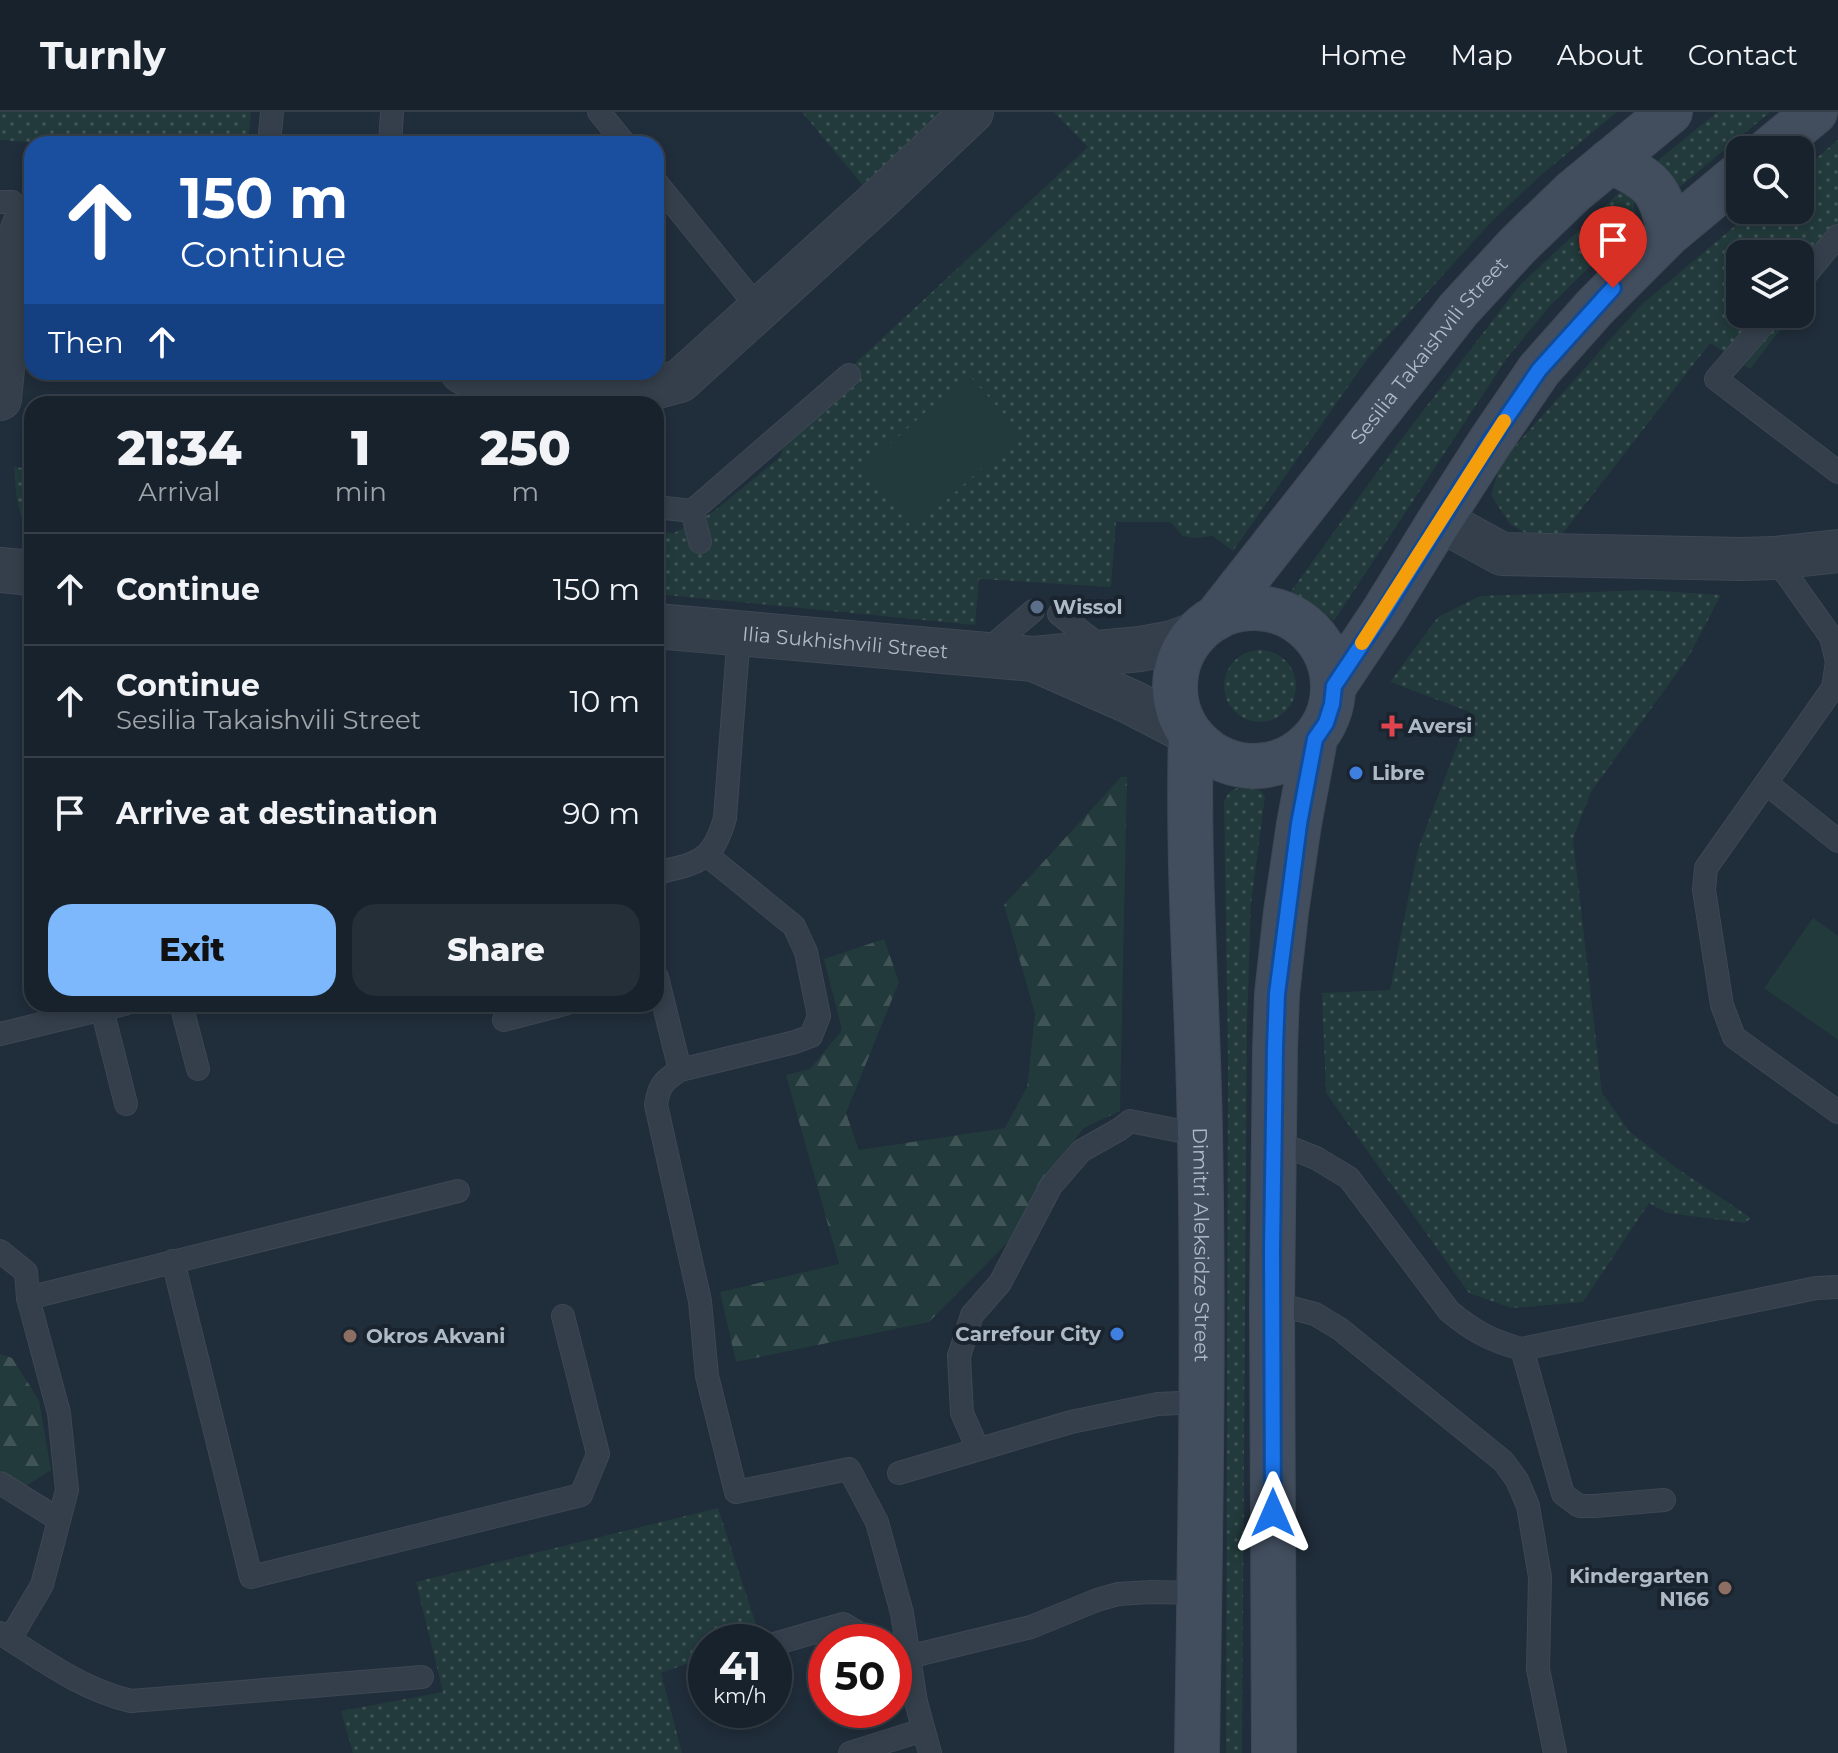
<!DOCTYPE html>
<style>
:root{--surface:#18222c;--page:#252f38;--text:#f1f3f6;--muted:#9fa4a9;--line:#363f48;--accent:#7db8fd}
body{margin:0;font-family:Montserrat,sans-serif;background:var(--page);color:var(--text);height:100vh;display:flex;flex-direction:column;font-size:30px;white-space:nowrap}
*{box-sizing:border-box;margin:0}
p{font-size:26px;color:var(--muted)}
.icon{flex:none;width:44px;height:44px;fill:none;stroke:currentColor;stroke-width:2;stroke-linecap:round;stroke-linejoin:round}
.map{position:relative;flex:1;overflow:hidden}
.sheet{position:absolute;left:24px;top:284px;width:640px;height:616px;display:flex;flex-direction:column;background:var(--surface);border-radius:24px;box-shadow:0 4px 12px #0003,0 0 0 2px var(--line)}
.sheet>*{flex:none}
.banner{position:absolute;left:24px;top:24px;width:640px;height:244px;border-radius:24px;box-shadow:0 4px 12px #0003,0 0 0 2px var(--line);background:#1a4fa0;color:#fff;overflow:hidden}
.fabs{position:absolute;left:1726px;top:24px;display:grid;gap:16px}
.fabs a{display:grid;place-items:center;width:88px;height:88px;border-radius:16px;background:var(--surface);box-shadow:0 4px 12px #0003,0 0 0 2px var(--line);font-size:40px}
.speed{position:absolute;left:688px;top:1512px;display:flex;gap:16px;font-size:40px;font-weight:700;text-align:center}
.speed>*{display:grid;place-content:center;width:104px;height:104px;border-radius:50%;background:var(--surface);box-shadow:0 4px 12px #0003,0 0 0 2px var(--line);line-height:1}
.speed small{font-size:20px;font-weight:400}
.speed .limit{border:12px solid #d22;background:#fff;color:#111}
.pin{position:absolute;display:grid;place-items:center;width:68px;height:68px;color:#fff;margin:-82px -34px;border-radius:50% 50% 50% 0;rotate:-45deg;box-shadow:0 0 8px #0007}
.pin .icon{rotate:45deg}
.me{position:absolute;width:88px;margin:-44px;rotate:0deg;stroke-linejoin:round;filter:drop-shadow(0 0 6px #0008)}
.turn{display:flex;align-items:center;gap:28px;height:168px;padding:0 24px;font-size:36px}
.turn .icon{width:104px;height:104px;stroke-width:2.5}
.turn b{display:block;font-size:56px;line-height:68px}
.then{display:flex;align-items:center;height:76px;padding:0 24px;background:#0003;gap:16px;font-size:30px}
.eta{display:flex;justify-content:space-evenly;align-items:center;height:136px;text-align:center}
.eta b{font-size:48px;font-weight:800;line-height:56px}
.action{display:flex;gap:16px;margin-top:auto;padding:16px 24px}
.action a{flex:1;height:92px;border-radius:24px;background:var(--accent);color:#111;font-size:32px;font-weight:800;line-height:92px;text-align:center}
.action a+a{background:var(--page);color:var(--text)}
ul{padding:0;list-style:none}
li{display:flex;align-items:center;gap:24px;height:112px;padding:0 24px;border-top:2px solid var(--line)}
li div{flex:1}
li b{display:block;font-size:30px}
li em{font-style:normal}
header{display:flex;align-items:center;gap:48px;box-sizing:border-box;height:112px;padding:0 40px;background:var(--surface);border-bottom:2px solid var(--line)}
header strong{font-size:38px}
nav{display:flex;gap:44px;margin-inline-start:auto;font-size:28px}
.map>svg:first-child{display:block}
.green{fill:url(#green-dots)}
.forest{fill:url(#forest-firs)}
.pitch{fill:#223a3b}
.lines{fill:none;stroke-linecap:round;stroke-linejoin:round}
.service-casing{stroke:#3d4854;stroke-width:24}
.minor-casing{stroke:#3d4854;stroke-width:44}
.tertiary-casing{stroke:#3d4854;stroke-width:46}
.secondary-casing{stroke:#3d4854;stroke-width:46}
.service{stroke:#343f4b;stroke-width:22}
.minor{stroke:#343f4b;stroke-width:42}
.tertiary{stroke:#343f4b;stroke-width:44}
.secondary{stroke:#424e5e;stroke-width:44}
.route-casing{stroke:#114b97;stroke-width:20}
.route{stroke:#1a73e8;stroke-width:14}
.slow{stroke:#f59e0b;stroke-width:14}
.service-dot{fill:#5c6f8a;stroke:#19242f;stroke-width:3}
.health-dot{fill:#e0444e;stroke:#19242f;stroke-width:3}
.shop-dot{fill:#3f7fe0;stroke:#19242f;stroke-width:3}
.education-dot{fill:#8d6e63;stroke:#19242f;stroke-width:3}
.labels{text-anchor:middle;stroke-width:8;stroke-linejoin:round;paint-order:stroke}
.street-label{font-size:20px;fill:#afbac7;stroke:#19242f}
.poi-label{font-size:20px;font-weight:bold;fill:#afbac7;stroke:#19242f;text-anchor:start}
</style>
<header>
<strong>Turnly</strong>
<nav><a>Home</a><a>Map</a><a>About</a><a>Contact</a></nav>
</header>
<div class="map">
<svg width="1838" height="1641" viewBox="0 0 1838 1641">
<defs>
<pattern id="green-dots" width="8" height="8" patternUnits="userSpaceOnUse" patternTransform="scale(2)"><rect width="8" height="8" fill="#223a3b"/><path d="M2 2h.1M6 6h.1" fill="none" stroke="#405456" stroke-width="1.8" stroke-linecap="round"/></pattern>
<pattern id="forest-firs" width="22" height="20" patternUnits="userSpaceOnUse" patternTransform="scale(2)"><rect width="22" height="20" fill="#223a3b"/><path d="M5 1l3.5 6h-7zM16 11l3.5 6h-7z" fill="#405456"/></pattern>
</defs>
<rect width="100%" height="100%" fill="#202d3a"/>
<g class="green">
<path d="M0,0H251L248,32H55L0,28Z"/>
<path d="M802,0H959L869,81Z"/>
<path d="M1054,0H1617L1540,64L1492,109L1368,246L1233,439L1213,424L1196,426L1183,424L1170,410H1116L1111,475L979,467L975,513L656,482V419L674,421L713,400L780,345L790,312L1088,35Z"/>
<path d="M1717,0H1770L1676,78L1670,61L1655,51Z"/>
<path d="M1838,28V142L1800,192V142H1740V202H1792L1750,257L1710,231L1560,425V441L1510,412L1491,383L1501,350L1641,193L1754,98H1800V60Z"/>
<path d="M1621,79L1634,88L1635,110L1549,195L1507,246L1334,509L1313,493L1289,482L1396,334L1520,173Z"/>
<path d="M14,355L32,357V419C15,404 16,376 14,355Z"/>
<path d="M1645,478L1721,483L1689,544L1591,680L1573,727L1602,981L1630,1020L1678,1057L1751,1106L1745,1111L1667,1101L1649,1091L1583,1190L1511,1196L1469,1181L1326,981L1322,881L1390,878L1418,737L1470,600L1390,570L1438,505L1480,484Z"/>
<circle cx="1260" cy="574" r="36"/>
<path d="M1248,674L1259,677L1265,684L1251,791L1247,910L1242,1641H1226L1228,949L1224,690C1229,677 1235,676 1248,674Z"/>
<path d="M718,1396L760,1525L747,1530H706V1545L661,1561L682,1641H353L341,1599L443,1580L416,1470Z"/>
</g>
<g class="forest">
<path d="M1121,665H1127L1120,999L1084,1016L1047,1061L1010,1128L929,1210L736,1250L720,1180L839,1152L786,963L810,957L842,918L824,847L884,827L899,870L846,1001L859,1038L1005,1016L1027,975L1035,902L1004,793Z"/>
<path d="M0,1242L12,1246L39,1288L51,1358L24,1375L0,1358Z"/>
</g>
<g class="pitch">
<path d="M968,262L1021,321L914,417L861,358Z"/>
<path d="M1813,806L1838,824V928L1764,876Z"/>
</g>
<g class="lines">
<g class="service-casing">
<g id="service">
<path d="M599,0L625,32"/>
<path d="M269,32L272,0"/>
<path d="M390,32L392,0"/>
<path d="M656,70L759,197"/>
<path d="M0,90H12L26,107"/>
<path d="M1800,169L1838,124"/>
<path d="M1772,202L1716,267L1838,360"/>
<path d="M656,395L692,399L700,430"/>
<path d="M692,399L849,263"/>
<path d="M1775,446L1831,525L1837,550L1833,576L1706,756L1704,778L1722,893L1734,925L1838,1000"/>
<path d="M1059,502L1104,537"/>
<path d="M985,540L1033,499"/>
<path d="M1766,671L1838,729"/>
<path d="M708,744L794,814L806,840L819,904L811,924L795,930L680,958C664,969 659,972 656,993L700,1189L707,1264L736,1380L849,1357L877,1410L902,1501L916,1590L930,1641"/>
<path d="M656,761C698,751 712,751 725,706L739,521"/>
<path d="M657,865L680,958"/>
<path d="M181,892L198,957"/>
<path d="M102,897L126,992"/>
<path d="M504,908L565,892"/>
<path d="M0,922L124,892"/>
<path d="M1273,1029L1316,1046L1349,1066L1449,1199C1473,1219 1491,1229 1522,1237L1816,1176L1838,1175"/>
<path d="M0,1139L26,1160L28,1186L59,1301L67,1378L42,1473L10,1527"/>
<path d="M173,1149L251,1465L581,1383L598,1342L563,1204"/>
<path d="M28,1186L458,1079"/>
<path d="M1272,1191L1315,1202L1340,1217L1503,1349L1517,1368L1528,1394L1540,1465L1538,1557L1555,1641"/>
<path d="M1522,1237L1563,1382L1579,1394H1595L1664,1388"/>
<path d="M978,1337L962,1301L959,1244L972,1203L1000,1171L1051,1074L1081,1039L1120,1017L1130,1009L1200,1023"/>
<path d="M899,1361L1071,1310L1158,1292L1202,1290"/>
<path d="M0,1371L58,1407"/>
<path d="M0,1521C43,1548 81,1577 131,1589L422,1565"/>
<path d="M774,1532L843,1512L874,1530"/>
<path d="M895,1542L908,1545L1031,1515L1097,1488L1118,1482L1151,1480L1199,1481"/>
<path d="M850,1641L923,1618"/>
</g>
</g>
<g class="minor-casing">
<g id="minor">
<path d="M462,260L484,271L625,287L650,277L680,269L880,87L972,0"/>
<path d="M0,287L15,136L26,107H32"/>
<path d="M1440,408L1502,442L1741,447L1775,446L1838,439"/>
</g>
</g>
<g class="tertiary-casing">
<g id="tertiary">
<path d="M0,458L32,461"/>
<path id="s1" d="M656,514L1034,547L1140,537L1172,531L1194,523"/>
<path d="M1036,548L1131,590L1187,619"/>
</g>
</g>
<g class="secondary-casing">
<g id="secondary">
<path d="M1769,38L1815,0"/>
<path d="M1610,49C1651,68 1661,75 1669,121"/>
<circle cx="1254" cy="575" r="79"/>
<path id="s2" d="M1216,506L1459,197L1518,133L1573,80L1670,0"/>
<path d="M1334,574L1384,499L1440,408L1490,330L1539,258L1595,195L1669,121L1740,62"/>
<path id="s3" d="M1191,623C1187,757 1198,890 1200,1023C1204,1229 1200,1435 1197,1641"/>
<path d="M1274,1641L1272,1191L1275,936L1277,882L1286,800L1299,712L1315,627"/>
</g>
</g>
<use href="#service" class="service"/>
<use href="#minor" class="minor"/>
<use href="#tertiary" class="tertiary"/>
<use href="#secondary" class="secondary"/>
</g>
<g class="lines">
<g class="route-casing">
<path id="route" d="M1273,1401L1272,1137L1275,936L1277,882L1299,712L1315,627L1326,611L1332,592L1334,574L1384,499L1490,330L1539,258L1613,176"/>
</g>
<use href="#route" class="route"/>
<path class="slow" d="M1362,531L1504,309"/>
</g>
<circle class="service-dot" cx="1037" cy="495" r="8"/>
<path class="health-dot" d="M1388 602h8v8h8v8h-8v8h-8v-8h-8v-8h8z"/>
<g class="shop-dot">
<circle cx="1356" cy="661" r="8"/>
<circle cx="1117" cy="1222" r="8"/>
</g>
<g class="education-dot">
<circle cx="350" cy="1224" r="8"/>
<circle cx="1725" cy="1476" r="8"/>
</g>
<g class="labels">
<g class="street-label">
<text dy="7" stroke="none"><textPath href="#s2" startOffset="342">Sesilia Takaishvili Street</textPath></text>
<text dy="7" stroke="none"><textPath href="#s1" startOffset="190">Ilia Sukhishvili Street</textPath></text>
<text dy="7" stroke="none"><textPath href="#s3" startOffset="510">Dimitri Aleksidze Street</textPath></text>
</g>
<g class="poi-label">
<text x="1053" y="502">Wissol</text>
<text x="1408" y="621">Aversi</text>
<text x="1372" y="668">Libre</text>
<text x="1101" y="1229" text-anchor="end">Carrefour City</text>
<text x="366" y="1231">Okros Akvani</text>
<text x="1709" y="1471" text-anchor="end">Kindergarten<tspan x="1709" dy="23">N166</tspan></text>
</g>
</g>
</svg>
<div class="fabs">
<a><svg class="icon" aria-label="search" viewBox="0 0 24 24"><circle cx="10" cy="10" r="6"/><path d="M15 15l6 6"/></svg></a>
<a><svg class="icon" aria-label="layers" viewBox="0 0 24 24"><path d="M12 4l9 5-9 5-9-5zM3 14l9 5 9-5"/></svg></a>
</div>
<div class="speed"><div>41<small>km/h</small></div><div class="limit">50</div></div>
<div class="pin" style="left:1613px;top:176px;background:#d93025"><svg class="icon" aria-label="arrive" viewBox="0 0 24 24"><path d="M6 21V4h12l-3 4 3 4H6"/></svg></div>
<svg class="me" style="left:1273px;top:1401px" viewBox="-20 -20 40 40"><path d="M0-17L14 15 0 8-14 15z" fill="#1a73e8" stroke="#fff" stroke-width="4"/></svg>
<div class="banner">
<div class="turn"><svg class="icon" aria-label="ahead" viewBox="0 0 24 24"><path d="M12 20V5M6 11l6-6 6 6"/></svg><div><b>150 m</b>Continue</div></div>
<div class="then">Then<svg class="icon" aria-label="ahead" viewBox="0 0 24 24"><path d="M12 20V5M6 11l6-6 6 6"/></svg></div>
</div>
<section class="sheet">
<div class="eta">
<div><b>21:34</b><p>Arrival</p></div>
<div><b>1</b><p>min</p></div>
<div><b>250</b><p>m</p></div>
</div>
<ul>
<li><svg class="icon" aria-label="ahead" viewBox="0 0 24 24"><path d="M12 20V5M6 11l6-6 6 6"/></svg><div><b>Continue</b></div><em>150 m</em></li>
<li><svg class="icon" aria-label="ahead" viewBox="0 0 24 24"><path d="M12 20V5M6 11l6-6 6 6"/></svg><div><b>Continue</b><p>Sesilia Takaishvili Street</p></div><em>10 m</em></li>
<li><svg class="icon" aria-label="arrive" viewBox="0 0 24 24"><path d="M6 21V4h12l-3 4 3 4H6"/></svg><div><b>Arrive at destination</b></div><em>90 m</em></li>
</ul>
<div class="action"><a>Exit</a><a>Share</a></div>
</section>
</div>
